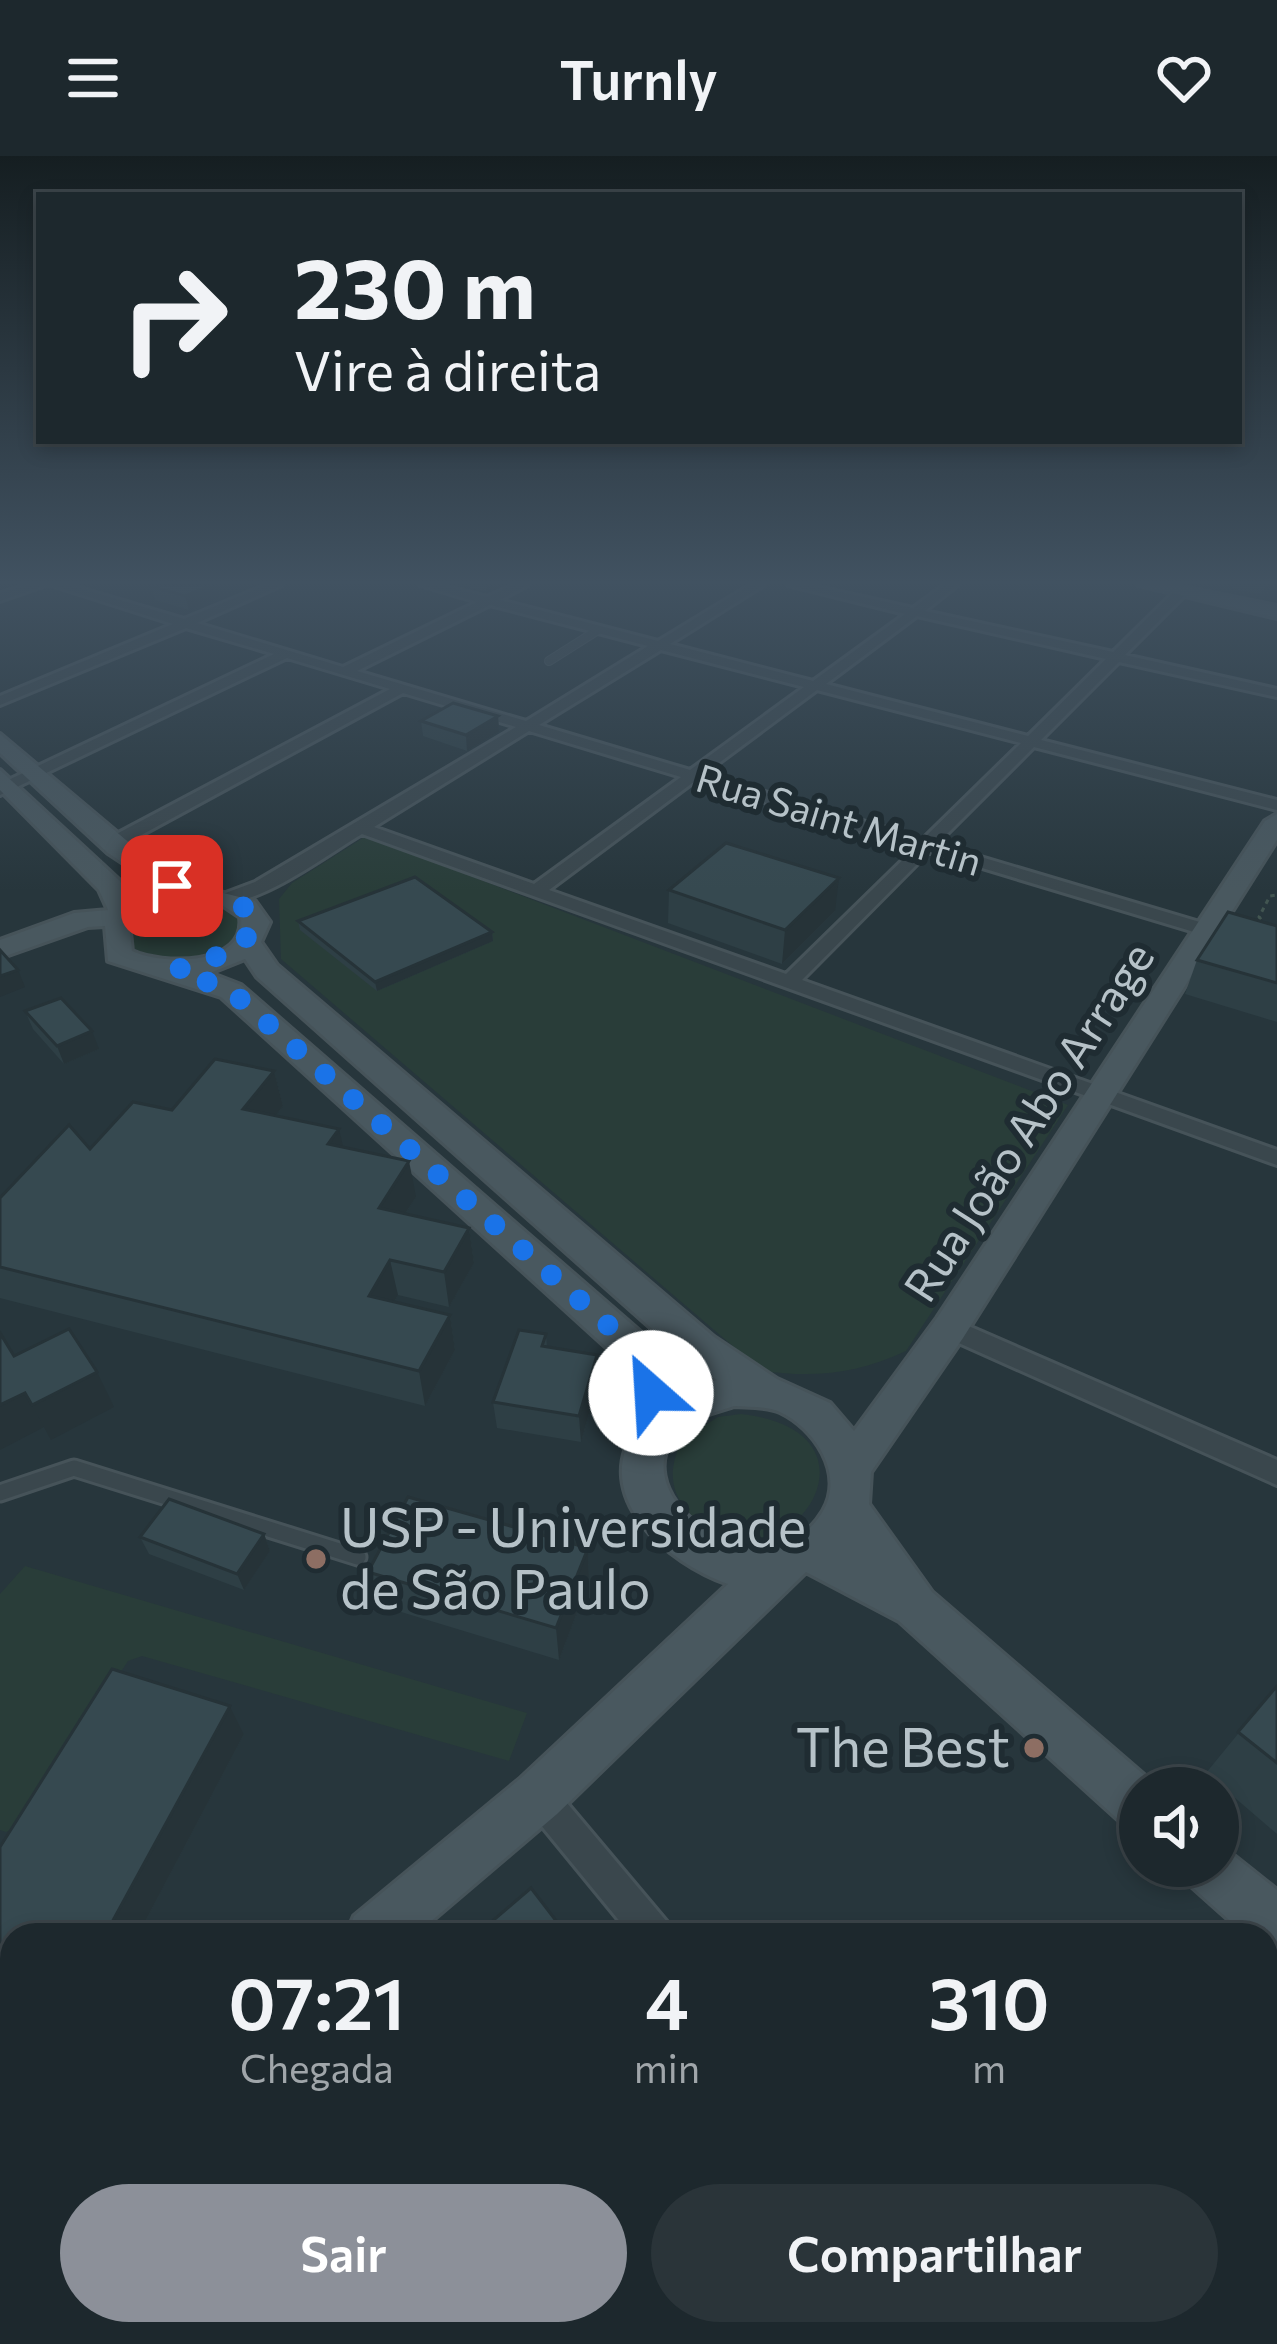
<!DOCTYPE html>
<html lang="pt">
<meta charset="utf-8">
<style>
:root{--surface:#1d282d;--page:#2a3439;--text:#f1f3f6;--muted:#a0a6aa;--line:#3b4449;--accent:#8c9099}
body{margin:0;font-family:Commissioner,sans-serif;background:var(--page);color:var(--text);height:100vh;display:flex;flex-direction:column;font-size:45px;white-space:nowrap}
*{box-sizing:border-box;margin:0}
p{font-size:39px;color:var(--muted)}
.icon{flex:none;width:66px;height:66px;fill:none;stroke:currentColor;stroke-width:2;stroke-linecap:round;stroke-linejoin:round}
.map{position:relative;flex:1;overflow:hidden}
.drawer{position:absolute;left:0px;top:1767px;width:1278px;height:423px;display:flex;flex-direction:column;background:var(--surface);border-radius:36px 36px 0 0;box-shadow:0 6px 18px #0003,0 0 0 3px var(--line)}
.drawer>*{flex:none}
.hud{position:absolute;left:36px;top:36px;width:1206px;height:252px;border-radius:0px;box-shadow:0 6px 18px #0003,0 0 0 3px var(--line);background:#1d282d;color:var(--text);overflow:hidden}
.fabs{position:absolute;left:1119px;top:1611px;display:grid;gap:24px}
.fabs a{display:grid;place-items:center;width:120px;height:120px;border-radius:50%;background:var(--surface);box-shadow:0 6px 18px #0003,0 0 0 3px var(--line);font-size:60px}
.pin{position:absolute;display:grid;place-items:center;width:102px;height:102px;color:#fff;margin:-51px;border-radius:24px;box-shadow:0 6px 18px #0006}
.me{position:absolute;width:132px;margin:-66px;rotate:334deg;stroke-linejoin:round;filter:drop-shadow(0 0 9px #0008)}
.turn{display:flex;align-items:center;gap:42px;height:252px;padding:0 60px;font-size:54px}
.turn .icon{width:156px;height:156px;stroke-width:2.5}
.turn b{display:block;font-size:84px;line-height:102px}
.eta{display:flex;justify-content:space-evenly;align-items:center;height:204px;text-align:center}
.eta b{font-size:72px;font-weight:600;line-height:84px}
.button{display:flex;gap:24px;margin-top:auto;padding:24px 60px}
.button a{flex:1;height:138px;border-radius:72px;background:var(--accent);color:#fff;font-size:48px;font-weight:600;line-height:138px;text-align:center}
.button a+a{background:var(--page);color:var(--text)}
header{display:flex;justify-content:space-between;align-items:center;height:156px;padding:0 60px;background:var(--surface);font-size:54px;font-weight:600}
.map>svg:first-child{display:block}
.green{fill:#293d39}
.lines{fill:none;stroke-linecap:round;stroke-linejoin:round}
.lane-far1-casing{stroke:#465359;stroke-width:10}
.lane-casing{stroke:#465359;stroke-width:21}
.street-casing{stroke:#465359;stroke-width:6}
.secondary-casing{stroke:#465359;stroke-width:6}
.path{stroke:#425551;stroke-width:3;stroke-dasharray:4.5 4.5;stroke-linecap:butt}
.lane-far1{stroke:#3a474d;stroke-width:8}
.lane{stroke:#3a474d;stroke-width:15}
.street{fill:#3a474d;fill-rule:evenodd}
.secondary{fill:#49585f;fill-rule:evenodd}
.wall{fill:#2e3f45}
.shaded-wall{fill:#263338}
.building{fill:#364950;stroke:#263338;stroke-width:3}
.route{stroke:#1a73e8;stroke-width:21;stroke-dasharray:0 37.8}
.education-dot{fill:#8d6e63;stroke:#1f2c32;stroke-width:4.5}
.labels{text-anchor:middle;stroke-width:12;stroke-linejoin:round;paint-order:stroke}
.far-street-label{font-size:39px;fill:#b6c2c8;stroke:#1f2c32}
.street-label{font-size:45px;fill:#b6c2c8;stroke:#1f2c32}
.near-poi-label{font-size:54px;fill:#b6c2c8;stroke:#1f2c32;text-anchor:start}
</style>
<header><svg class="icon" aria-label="menu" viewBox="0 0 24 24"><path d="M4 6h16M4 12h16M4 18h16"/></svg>Turnly<svg class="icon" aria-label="heart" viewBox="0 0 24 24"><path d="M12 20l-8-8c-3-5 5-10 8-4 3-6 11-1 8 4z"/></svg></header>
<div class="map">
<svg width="1277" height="2188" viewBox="0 0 1277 2188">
<rect width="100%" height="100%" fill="#27363c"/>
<g class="green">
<path d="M366,680L1068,949L906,1195C856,1218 817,1222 762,1215L281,803L279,743L292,727Z"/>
<path d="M182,748H215L238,759V778C214,805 167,813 135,793L131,785L139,766Z"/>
<path d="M741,1258C908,1277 770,1457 686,1353C668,1331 670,1309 682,1284L718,1261Z"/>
<path d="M25,1410L527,1557L509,1605L142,1500L128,1505L19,1670L6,1676L0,1674V1438Z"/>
<path d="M594,2178H765L772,2188H585Z"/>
</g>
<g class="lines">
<g class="lane-far1-casing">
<path id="lane-far1" d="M549,505L598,474"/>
</g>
<g class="lane-casing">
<path id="lane" d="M0,1337L74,1312L358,1401"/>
</g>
<g class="street-casing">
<g id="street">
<path d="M28,429H46L0,445V437Z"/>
<path d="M51,429H69L184,463L266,429H282L197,467L343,511L477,446L420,429H440L487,441L513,429H528L500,444L658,485L750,429H764L670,488L813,525L905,458L788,429H809L913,452L944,429H958L925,455L1113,496L1177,433H1185V439L1125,499L1277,533V541L1119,506L1041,584L1277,644V654L1034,591L937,688L1277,789V801L929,696L802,824L1277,994V1009L362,678C328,698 261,749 223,746V738L255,726L516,571L403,537L121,690H109V682L390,533L287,502L0,639V628L274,498L186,472L0,549V540L173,468ZM490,449L648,490L526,565L357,515ZM917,460L1106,503L1028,580L826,528ZM661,494L804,531L690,614L539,569ZM817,534L1021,587L923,683L704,618ZM529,575L681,621L534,728L374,671ZM695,625L915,692L786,818L549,734Z"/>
<path d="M950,1162L1277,1304V1329L941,1179L937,1172L941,1165Z"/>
<path d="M539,1623L551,1628L667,1766L672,1779H631L527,1652L522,1640L527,1628Z"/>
<path d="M1277,1910V1961L1266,1966V1915Z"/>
<path d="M114,2178H158L162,2188H118Z"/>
<path d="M961,2178H1009L1013,2188H965Z"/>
<path d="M1081,2178H1127L1123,2188H1077Z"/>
</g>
</g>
<g class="secondary-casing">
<g id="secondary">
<path d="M1139,429H1173L1277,450V462Z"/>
<path d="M0,578L151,705L200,731L255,745L270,766L261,786L277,809L714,1181L777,1223L830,1247L854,1275L937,1162L1265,665L1277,658V684L963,1182L871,1316L869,1348L932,1436L1158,1631L1140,1632V1675L1122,1667L899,1465L806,1416L557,1658L415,1779H346L354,1760L521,1622L728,1428C668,1407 588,1341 637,1271L627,1210L221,841L108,805L105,770L88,771L0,802V784L74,757L108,754L99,734L0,634V614L120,725L129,743L167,736L108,697L0,597ZM195,747L222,749L240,761C247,811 161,809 132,795L130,776L162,754ZM245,803L257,821L686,1203L717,1224L672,1240L659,1192L241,829L210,817ZM734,1250C749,1251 766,1250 780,1256C814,1272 845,1317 823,1355C764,1454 599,1327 691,1266C703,1258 721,1255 734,1250Z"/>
<path d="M1218,1687L1277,1734V1797L1266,1793V1779H1246L1190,1729L1183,1710H1218Z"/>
<path d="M12,2051V2119L0,2124V2056Z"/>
</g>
</g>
<path class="path" d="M1267,770L1259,761L1270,740L1277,739"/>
<use href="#lane-far1" class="lane-far1"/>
<use href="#lane" class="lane"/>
<use href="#street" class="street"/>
<use href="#secondary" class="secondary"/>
</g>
<g class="wall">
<path d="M155,429H218L220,441L189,454L155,444L151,430Z"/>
<path d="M457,429H503L487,436Z"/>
<path d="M1232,429H1267L1261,438L1231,433Z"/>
<path d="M498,560L499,576L467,595L423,580L421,565Z"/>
<path d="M669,734L835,755L782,808L668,767Z"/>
<path d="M298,765L492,776L493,785L377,835L300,774Z"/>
<path d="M1277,770V866L1185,838L1197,804Z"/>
<path d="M25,855L99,893L64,908L33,873Z"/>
<path d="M274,915L283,950L275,960L343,991L416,1041L405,1058L469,1072L474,1107L449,1151L398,1139L394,1146L450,1159L455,1194L425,1250L0,1142V1042L90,993L172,954Z"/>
<path d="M546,1178L547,1191L597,1199L598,1225L581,1286L497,1272L493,1246Z"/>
<path d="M264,1378L270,1395L244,1434L149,1398L140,1381Z"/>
<path d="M588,1392L589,1425L559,1504L378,1449L368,1416Z"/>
<path d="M1277,1530V1678L1206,1617Z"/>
<path d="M230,1550L244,1578L138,1779H12V1851L0,1846V1691Z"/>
</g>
<g class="shaded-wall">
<path d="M212,429H218L220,441L189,454L185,440Z"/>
<path d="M486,429H503L487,436Z"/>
<path d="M498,560L499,576L467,595L466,579Z"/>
<path d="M839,722L835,755L782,808L785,774Z"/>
<path d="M492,776L493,785L377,835L375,826Z"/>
<path d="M18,814L25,831L0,841V820Z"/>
<path d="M92,875L99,893L64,908L57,890Z"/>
<path d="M274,915L283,950L253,988L243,953Z"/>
<path d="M339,973L347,1008L328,988Z"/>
<path d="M409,1005L416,1041L386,1087L379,1052Z"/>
<path d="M469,1072L474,1107L449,1151L444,1116Z"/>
<path d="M390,1104L398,1139L377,1175L369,1140Z"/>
<path d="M450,1159L455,1194L425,1250L419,1215Z"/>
<path d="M597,1199L598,1225L581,1286L579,1260Z"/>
<path d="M97,1216L114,1251L51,1284L32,1249Z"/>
<path d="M25,1237L44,1271L0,1294V1249Z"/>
<path d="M264,1378L270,1395L244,1434L237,1418Z"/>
<path d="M588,1392L589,1425L559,1504L556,1472Z"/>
<path d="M230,1550L244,1578L138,1779H105Z"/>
</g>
<g class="building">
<path d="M155,429H212L185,440L151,430Z"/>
<path d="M453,547L498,560L466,579L421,565Z"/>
<path d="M726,687L839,722L785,774L669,734Z"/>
<path d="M415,721L492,776L375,826L298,765Z"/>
<path d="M1228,756L1277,770V827L1197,804Z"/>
<path d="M0,794L18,814L0,820Z"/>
<path d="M61,842L92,875L57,890L25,855Z"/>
<path d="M215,903L274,915L243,953L339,973L328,988L409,1005L379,1052L469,1072L444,1116L390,1104L369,1140L450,1159L419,1215L0,1111V1042L69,969L90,993L133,946L172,954Z"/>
<path d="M69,1173L97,1216L32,1249L25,1237L0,1249V1177L14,1200Z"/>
<path d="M519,1174L546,1178L542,1190L597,1199L579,1260L493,1246Z"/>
<path d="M408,1341L588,1392L556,1472L368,1416Z"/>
<path d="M169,1343L264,1378L237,1418L140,1381Z"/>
<path d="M112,1513L230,1550L105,1779H12V1840L0,1835V1691Z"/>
<path d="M1277,1530V1607L1238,1576Z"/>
<path d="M531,1732L567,1779H476Z"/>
</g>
<linearGradient id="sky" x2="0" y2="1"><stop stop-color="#151e21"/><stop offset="0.58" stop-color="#415261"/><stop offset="1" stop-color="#415261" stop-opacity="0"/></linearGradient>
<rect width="1277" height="735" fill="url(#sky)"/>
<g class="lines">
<path class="route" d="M172,730L239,746L256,766L239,793L176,814L231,835L645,1202L651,1237"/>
</g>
<g class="education-dot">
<circle cx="316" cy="1403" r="12"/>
<circle cx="1034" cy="1592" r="12"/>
</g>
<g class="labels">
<g class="far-street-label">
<text transform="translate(839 664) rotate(17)" y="14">Rua Saint Martin</text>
</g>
<g class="street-label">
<text transform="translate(1029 966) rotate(-57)" y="16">Rua João Abo Arrage</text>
</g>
<g class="near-poi-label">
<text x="340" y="1391">USP - Universidade<tspan x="340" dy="62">de São Paulo</tspan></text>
<text x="1010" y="1611" text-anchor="end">The Best</text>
</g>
</g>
</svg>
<div class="fabs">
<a><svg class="icon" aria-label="sound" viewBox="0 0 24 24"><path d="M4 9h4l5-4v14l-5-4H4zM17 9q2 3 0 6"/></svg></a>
</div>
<div class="pin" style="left:172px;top:730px;background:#d93025"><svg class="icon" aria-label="arrive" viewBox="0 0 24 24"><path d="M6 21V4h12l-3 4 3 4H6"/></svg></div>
<svg class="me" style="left:651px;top:1237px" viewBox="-20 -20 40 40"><circle r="19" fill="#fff"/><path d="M0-13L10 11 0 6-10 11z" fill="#1a73e8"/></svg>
<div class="hud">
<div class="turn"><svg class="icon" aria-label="right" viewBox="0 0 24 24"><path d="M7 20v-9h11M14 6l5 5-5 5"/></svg><div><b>230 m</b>Vire à direita</div></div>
</div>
<section class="drawer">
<div class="eta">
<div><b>07:21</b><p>Chegada</p></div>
<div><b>4</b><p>min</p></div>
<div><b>310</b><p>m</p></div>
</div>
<div class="button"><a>Sair</a><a>Compartilhar</a></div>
</section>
</div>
